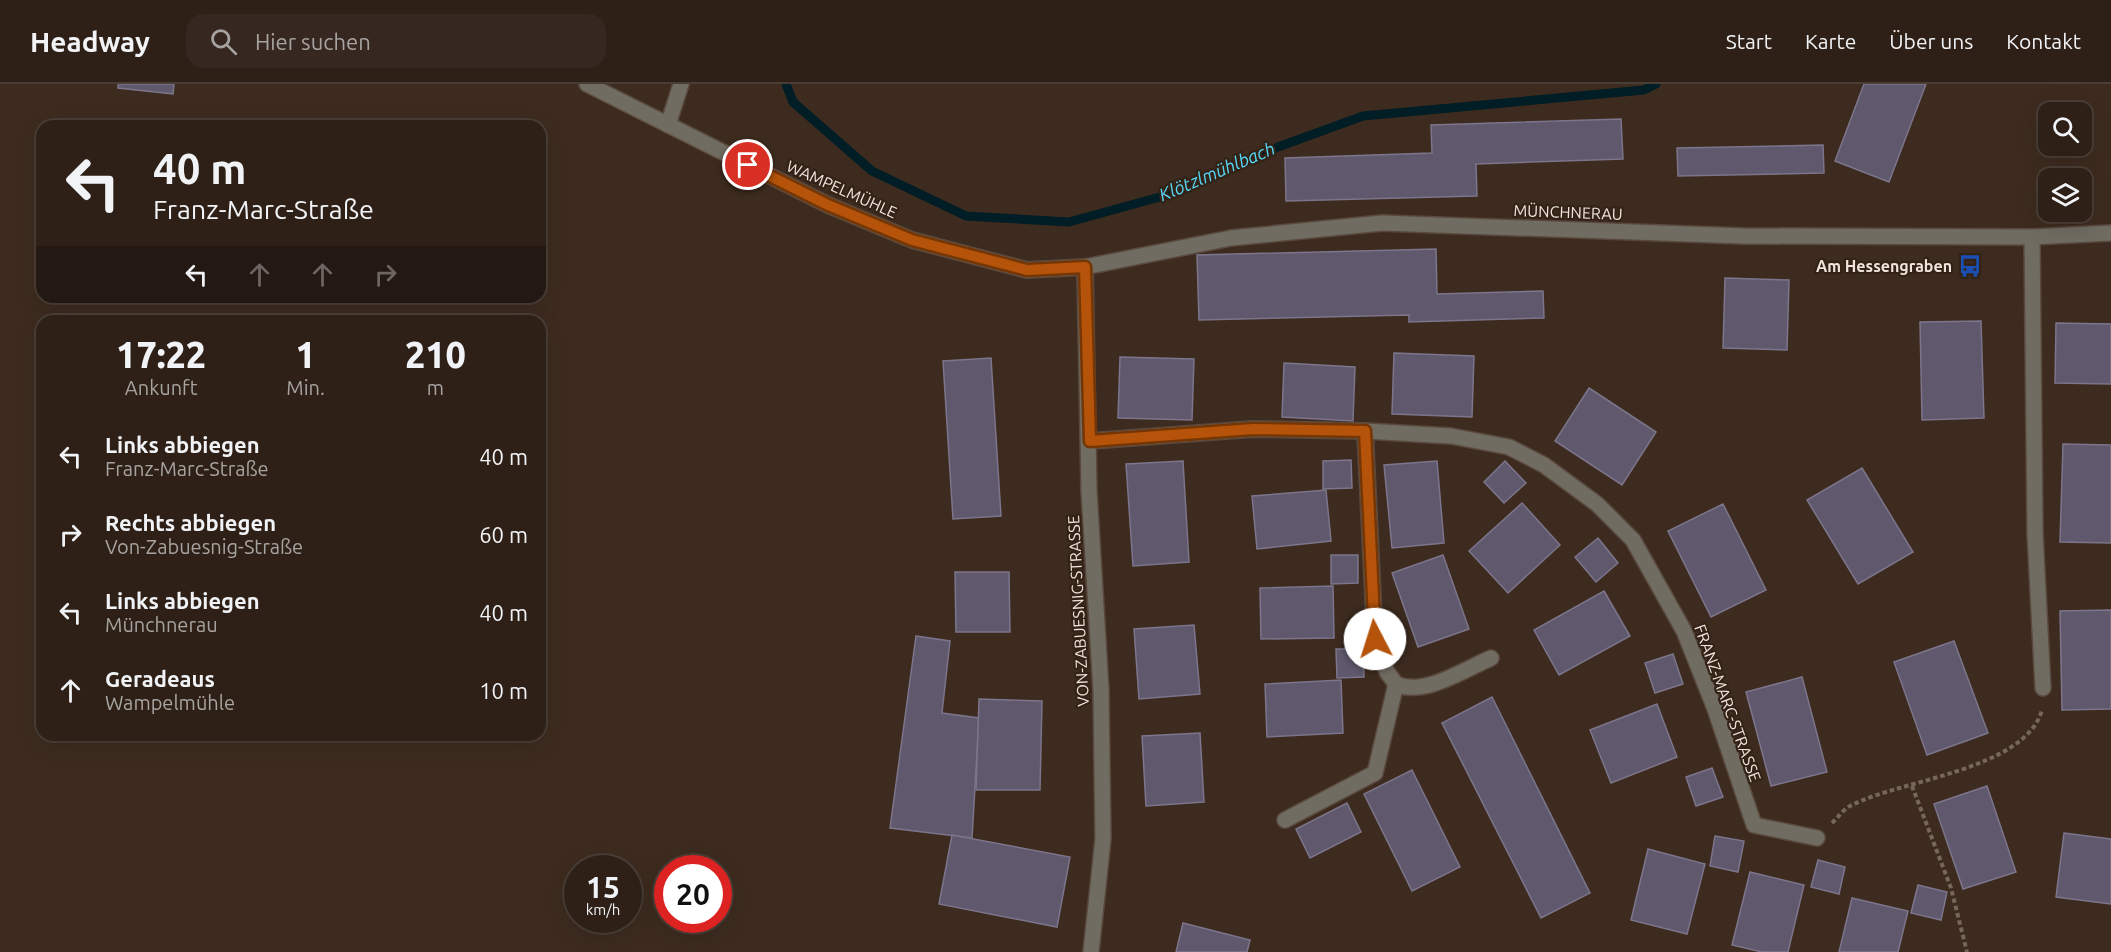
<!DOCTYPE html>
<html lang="de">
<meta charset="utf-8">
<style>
:root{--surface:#2e2017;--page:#362820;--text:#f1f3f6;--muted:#a7a3a1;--line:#493e36}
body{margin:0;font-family:Ubuntu,sans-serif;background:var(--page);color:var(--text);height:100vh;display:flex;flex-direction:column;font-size:22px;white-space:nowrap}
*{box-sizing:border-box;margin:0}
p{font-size:20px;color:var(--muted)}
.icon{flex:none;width:33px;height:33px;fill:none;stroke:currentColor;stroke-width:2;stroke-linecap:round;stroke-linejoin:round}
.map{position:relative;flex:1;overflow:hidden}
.details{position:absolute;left:36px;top:231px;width:510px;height:426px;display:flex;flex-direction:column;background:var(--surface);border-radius:18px;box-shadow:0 6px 24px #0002,0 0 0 2px var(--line)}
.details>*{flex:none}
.hud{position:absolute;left:36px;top:36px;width:510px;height:183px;border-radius:18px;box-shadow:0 6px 24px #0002,0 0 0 2px var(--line);background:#2e2017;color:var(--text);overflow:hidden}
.tools{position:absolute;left:2038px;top:18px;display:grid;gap:12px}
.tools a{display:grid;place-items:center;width:54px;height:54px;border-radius:12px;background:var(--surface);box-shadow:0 6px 24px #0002,0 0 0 2px var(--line);font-size:30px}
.speed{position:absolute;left:564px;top:771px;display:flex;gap:12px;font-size:30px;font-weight:700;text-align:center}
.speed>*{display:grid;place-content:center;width:78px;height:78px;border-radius:50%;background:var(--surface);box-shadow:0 6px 24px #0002,0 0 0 2px var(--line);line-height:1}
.speed small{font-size:15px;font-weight:400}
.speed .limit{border:9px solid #d22;background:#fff;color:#111}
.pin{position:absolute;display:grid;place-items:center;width:51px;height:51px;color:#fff;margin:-26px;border:3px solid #fff;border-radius:50%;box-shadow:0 2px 6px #0007}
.me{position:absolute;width:66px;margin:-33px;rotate:355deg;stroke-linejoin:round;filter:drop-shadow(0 0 4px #0008)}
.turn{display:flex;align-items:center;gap:21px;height:126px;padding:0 18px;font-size:27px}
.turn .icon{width:78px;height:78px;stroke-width:2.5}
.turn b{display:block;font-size:42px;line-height:51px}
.lanes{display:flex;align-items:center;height:57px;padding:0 18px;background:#0003;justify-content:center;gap:30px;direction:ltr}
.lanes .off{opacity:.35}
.eta{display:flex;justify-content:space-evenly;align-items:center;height:102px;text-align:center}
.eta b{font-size:36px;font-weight:800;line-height:42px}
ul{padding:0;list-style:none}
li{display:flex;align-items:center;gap:18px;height:78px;padding:0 18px}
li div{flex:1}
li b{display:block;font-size:22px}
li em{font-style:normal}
header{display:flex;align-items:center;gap:36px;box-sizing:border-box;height:84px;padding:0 30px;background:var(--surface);border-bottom:2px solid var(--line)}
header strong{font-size:28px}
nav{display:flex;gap:33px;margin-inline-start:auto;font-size:21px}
.search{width:420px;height:54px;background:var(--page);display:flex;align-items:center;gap:15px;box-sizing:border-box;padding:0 21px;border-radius:18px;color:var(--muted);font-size:22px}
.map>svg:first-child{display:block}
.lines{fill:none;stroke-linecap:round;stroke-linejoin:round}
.stream{stroke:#011d25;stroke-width:9}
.building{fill:#60596d;stroke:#7c758b;stroke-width:1.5}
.minor-casing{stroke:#59483d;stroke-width:18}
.path{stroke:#76665b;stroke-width:4;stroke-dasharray:4.5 3;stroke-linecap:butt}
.minor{stroke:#706c62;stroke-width:15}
.route-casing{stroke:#753606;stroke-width:15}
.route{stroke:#b45309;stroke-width:10}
.labels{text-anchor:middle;stroke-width:4.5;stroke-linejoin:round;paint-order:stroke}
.street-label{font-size:16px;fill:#efe3dc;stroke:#332216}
.poi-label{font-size:16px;font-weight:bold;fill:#efe3dc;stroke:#332216;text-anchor:end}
.water-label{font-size:18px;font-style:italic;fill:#56d9fb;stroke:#332216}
</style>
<header>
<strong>Headway</strong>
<div class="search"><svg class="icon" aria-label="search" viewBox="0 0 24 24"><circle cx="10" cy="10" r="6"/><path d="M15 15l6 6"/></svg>Hier suchen</div>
<nav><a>Start</a><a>Karte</a><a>Über uns</a><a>Kontakt</a></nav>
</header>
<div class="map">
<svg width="2111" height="868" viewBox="0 0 2111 868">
<rect width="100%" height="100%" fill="#3d2b1f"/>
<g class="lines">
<path class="stream" d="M786,0L793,18L872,87L966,132L1069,138L1178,108L1278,63L1363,32L1644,6L1656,0"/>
</g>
<g class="building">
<path d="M118,0H174L173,10L118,4Z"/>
<path d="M1864,0H1926L1889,98L1835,77Z"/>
<path d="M1621,35L1623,75L1476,80L1477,112L1286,117L1285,74L1432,69L1431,41Z"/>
<path d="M1823,61L1824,89L1678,92L1677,64Z"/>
<path d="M1436,165L1437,210L1543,207L1544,234L1409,238V231L1199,236L1197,171Z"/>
<path d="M1725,194L1789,196L1787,266L1723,264Z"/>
<path d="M1981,237L1984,334L1922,336L1920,238Z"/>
<path d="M2056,239L2111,240V300L2055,299Z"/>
<path d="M1394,269L1474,272L1472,333L1392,330Z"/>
<path d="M1120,273L1194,275L1192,336L1118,334Z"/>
<path d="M991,274L1001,432L953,435L943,277Z"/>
<path d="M1284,279L1355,283L1353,337L1282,333Z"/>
<path d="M1589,304L1656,348L1622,401L1555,357Z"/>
<path d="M2063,360L2111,361V459L2060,458Z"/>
<path d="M1351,376L1352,404L1323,405V377Z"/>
<path d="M1183,377L1189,478L1133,482L1126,380Z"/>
<path d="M1437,377L1444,459L1392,464L1384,381Z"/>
<path d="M1505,377L1526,399L1504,419L1484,398Z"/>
<path d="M1862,384L1913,468L1858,500L1807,416Z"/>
<path d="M1326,406L1331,457L1257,465L1252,412Z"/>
<path d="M1522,419L1560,461L1508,509L1469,467Z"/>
<path d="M1723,420L1766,506L1711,533L1668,447Z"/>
<path d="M1598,454L1618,479L1596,498L1575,473Z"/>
<path d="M1331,471H1358V499L1331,500Z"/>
<path d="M1443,471L1469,545L1418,563L1392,489Z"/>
<path d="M955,488H1009L1010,548H956Z"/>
<path d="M1333,502L1334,554L1261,555L1260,504Z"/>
<path d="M1604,507L1630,552L1559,591L1534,546Z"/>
<path d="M2111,526V625L2062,626L2060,527Z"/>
<path d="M1194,541L1200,610L1139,615L1134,545Z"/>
<path d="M916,552L950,557L942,629L979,634L972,754L890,744Z"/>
<path d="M1954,557L1988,649L1927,671L1894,578Z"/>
<path d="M1336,565H1363L1364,593L1337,594Z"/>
<path d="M1673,570L1683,600L1655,609L1645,579Z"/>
<path d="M1802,593L1827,688L1771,702L1746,608Z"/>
<path d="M1341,596L1343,649L1267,653L1265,600Z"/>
<path d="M1492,613L1590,809L1541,834L1442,639Z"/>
<path d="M979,615L1042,617L1040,706H976Z"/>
<path d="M1657,620L1677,673L1611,699L1590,646Z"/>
<path d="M1200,649L1204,718L1146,722L1142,652Z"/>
<path d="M1712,684L1723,713L1696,722L1686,693Z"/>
<path d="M1412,686L1460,783L1412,807L1364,710Z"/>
<path d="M1987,702L2016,788L1963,805L1934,720Z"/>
<path d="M1347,719L1361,748L1310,774L1296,745Z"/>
<path d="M2064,749L2111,755V820L2056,813Z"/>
<path d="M952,751L1070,773L1057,843L939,820Z"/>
<path d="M1715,752L1744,757L1738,788L1710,782Z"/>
<path d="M1648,765L1705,780L1687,850L1631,836Z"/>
<path d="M1818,776L1845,783L1839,810L1811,803Z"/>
<path d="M1750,788L1804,801L1788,868H1762L1732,861Z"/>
<path d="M1918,801L1947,808L1941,836L1911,829Z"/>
<path d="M1852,814L1908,827L1898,868H1839Z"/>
<path d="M1183,839L1250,856L1247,868H1176Z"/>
</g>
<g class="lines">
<g class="minor-casing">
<g id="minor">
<path d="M587,0L828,121L912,156L1027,186L1085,183L1231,154L1382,139L1743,152L2032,153L2111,149"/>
<path d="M668,41L681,0"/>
<path d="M2032,153L2035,449L2043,604"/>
<path d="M1085,183L1089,407L1101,606L1103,755L1091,868"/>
<path d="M1365,347L1375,555L1387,588L1396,600C1424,613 1465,585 1491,574"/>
<path d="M1090,357L1253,345L1365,347L1451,352L1509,363L1544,381L1597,420L1633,456L1684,547L1715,625L1754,741L1817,754"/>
<path d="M1285,736L1375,689L1396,600"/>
</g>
</g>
<g class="path">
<path d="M1912,702L1951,804L1967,868"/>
<path d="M1832,739C1838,734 1844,724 1852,721C1900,696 2025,686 2042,626"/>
</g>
<use href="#minor" class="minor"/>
</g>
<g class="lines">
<g class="route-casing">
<path id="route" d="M748,81L828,121L912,156L1027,186L1085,183L1090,357L1253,345L1365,347L1375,555"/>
</g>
<use href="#route" class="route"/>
</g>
<defs>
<g id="bus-bare" transform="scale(1.8)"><path d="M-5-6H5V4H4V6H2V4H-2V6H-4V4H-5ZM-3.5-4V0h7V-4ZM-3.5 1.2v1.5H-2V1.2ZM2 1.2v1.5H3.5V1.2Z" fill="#1a4fb4" stroke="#332216" stroke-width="2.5" paint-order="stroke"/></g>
</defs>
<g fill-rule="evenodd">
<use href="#bus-bare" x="1970" y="182"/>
</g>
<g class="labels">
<g class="street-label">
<text transform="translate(842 105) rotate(24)" y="6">WAMPELMÜHLE</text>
<text transform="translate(1568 128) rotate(2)" y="6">MÜNCHNERAU</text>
<text transform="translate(1078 527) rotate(-93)" y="6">VON-ZABUESNIG-STRASSE</text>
<text transform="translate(1728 619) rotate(70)" y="6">FRANZ-MARC-STRASSE</text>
</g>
<g class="poi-label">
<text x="1952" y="188">Am Hessengraben</text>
</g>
<g class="water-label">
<text transform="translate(1217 88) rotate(-23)" y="6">Klötzlmühlbach</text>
</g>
</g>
</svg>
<div class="tools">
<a><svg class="icon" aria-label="search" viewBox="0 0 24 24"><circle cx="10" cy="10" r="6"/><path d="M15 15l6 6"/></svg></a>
<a><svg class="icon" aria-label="layers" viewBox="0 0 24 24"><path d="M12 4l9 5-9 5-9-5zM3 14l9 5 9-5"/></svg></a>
</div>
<div class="speed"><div>15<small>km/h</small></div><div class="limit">20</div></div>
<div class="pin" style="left:748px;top:81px;background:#d93025"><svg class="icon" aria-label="arrive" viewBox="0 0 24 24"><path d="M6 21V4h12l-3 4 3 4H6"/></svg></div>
<svg class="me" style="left:1375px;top:555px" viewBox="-20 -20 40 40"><circle r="19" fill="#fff"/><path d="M0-13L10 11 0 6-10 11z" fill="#b45309"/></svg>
<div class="hud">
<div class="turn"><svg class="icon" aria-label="left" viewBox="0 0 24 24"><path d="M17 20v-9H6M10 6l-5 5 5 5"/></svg><div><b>40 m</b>Franz-Marc-Straße</div></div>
<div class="lanes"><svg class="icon" aria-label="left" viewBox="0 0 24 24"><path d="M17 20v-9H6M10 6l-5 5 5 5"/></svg><svg class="icon off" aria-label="ahead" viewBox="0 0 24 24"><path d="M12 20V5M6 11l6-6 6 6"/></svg><svg class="icon off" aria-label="ahead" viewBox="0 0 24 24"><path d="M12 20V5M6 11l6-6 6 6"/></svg><svg class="icon off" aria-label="right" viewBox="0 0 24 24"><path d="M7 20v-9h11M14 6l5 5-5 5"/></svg></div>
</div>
<section class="details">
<div class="eta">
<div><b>17:22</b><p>Ankunft</p></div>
<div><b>1</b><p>Min.</p></div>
<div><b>210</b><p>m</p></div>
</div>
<ul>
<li><svg class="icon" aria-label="left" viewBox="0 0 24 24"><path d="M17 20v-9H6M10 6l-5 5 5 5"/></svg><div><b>Links abbiegen</b><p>Franz-Marc-Straße</p></div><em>40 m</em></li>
<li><svg class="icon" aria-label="right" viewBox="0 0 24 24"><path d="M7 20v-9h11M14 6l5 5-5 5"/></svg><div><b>Rechts abbiegen</b><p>Von-Zabuesnig-Straße</p></div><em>60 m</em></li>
<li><svg class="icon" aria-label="left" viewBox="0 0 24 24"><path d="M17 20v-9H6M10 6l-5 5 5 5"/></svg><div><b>Links abbiegen</b><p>Münchnerau</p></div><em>40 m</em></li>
<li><svg class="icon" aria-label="ahead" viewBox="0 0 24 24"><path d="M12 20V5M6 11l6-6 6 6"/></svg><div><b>Geradeaus</b><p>Wampelmühle</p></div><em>10 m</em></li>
</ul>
</section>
</div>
